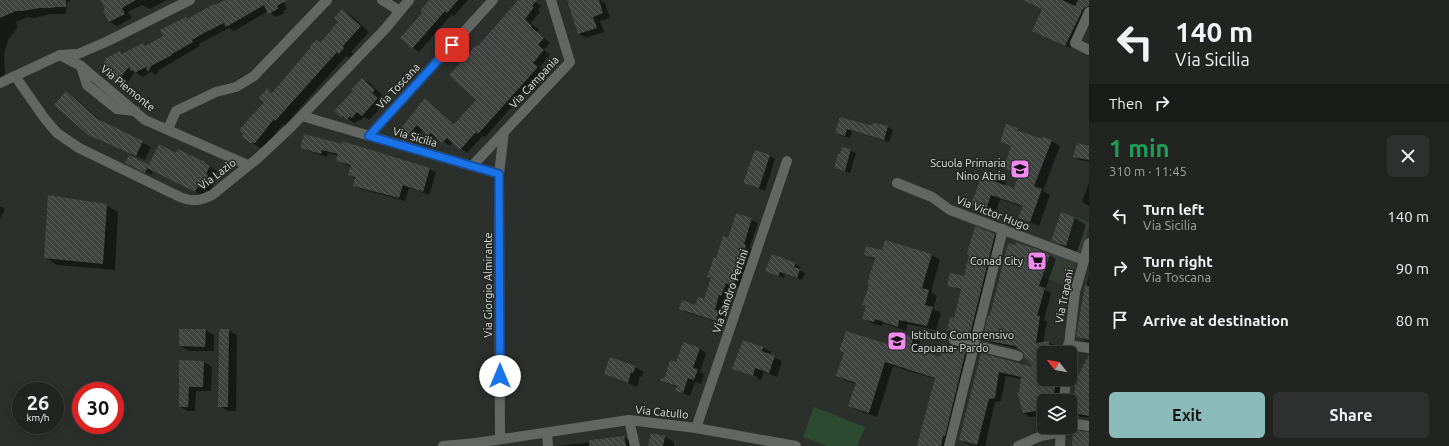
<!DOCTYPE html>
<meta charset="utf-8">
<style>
:root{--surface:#212421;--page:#2d302e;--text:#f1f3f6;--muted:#a2a4a5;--line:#3e413f;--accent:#8bbbb9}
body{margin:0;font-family:Ubuntu,sans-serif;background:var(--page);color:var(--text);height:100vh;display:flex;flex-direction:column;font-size:15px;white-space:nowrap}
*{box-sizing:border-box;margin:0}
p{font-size:13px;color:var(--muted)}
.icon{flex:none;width:22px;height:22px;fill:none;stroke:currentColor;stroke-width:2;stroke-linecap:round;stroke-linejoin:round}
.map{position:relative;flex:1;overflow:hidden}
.details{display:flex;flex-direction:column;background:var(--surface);width:360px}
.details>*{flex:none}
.guide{background:#212421;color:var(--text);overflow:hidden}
.needle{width:26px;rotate:301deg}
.tools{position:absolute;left:1037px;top:346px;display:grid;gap:8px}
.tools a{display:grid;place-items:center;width:40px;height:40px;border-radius:6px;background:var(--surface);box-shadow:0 2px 10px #0003,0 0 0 1px var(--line);font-size:20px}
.speed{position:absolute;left:12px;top:382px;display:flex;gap:8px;font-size:20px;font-weight:700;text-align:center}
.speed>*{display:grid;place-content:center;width:52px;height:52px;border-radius:50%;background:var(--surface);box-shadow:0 2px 10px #0003,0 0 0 1px var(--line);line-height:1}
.speed small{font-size:10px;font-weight:400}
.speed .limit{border:6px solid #d22;background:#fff;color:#111}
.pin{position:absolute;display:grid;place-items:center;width:34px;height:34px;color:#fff;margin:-17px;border-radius:8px;box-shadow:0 2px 6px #0006}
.me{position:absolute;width:44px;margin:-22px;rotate:0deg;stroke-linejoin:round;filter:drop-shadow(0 0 3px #0008)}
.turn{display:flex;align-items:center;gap:14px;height:84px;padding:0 20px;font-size:18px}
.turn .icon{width:52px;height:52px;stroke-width:2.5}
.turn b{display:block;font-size:28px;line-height:34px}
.then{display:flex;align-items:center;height:38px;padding:0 20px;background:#0003;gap:8px;font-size:15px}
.round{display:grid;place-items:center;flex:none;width:42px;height:42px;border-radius:6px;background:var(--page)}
.headline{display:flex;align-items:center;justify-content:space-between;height:68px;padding:0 20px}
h1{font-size:24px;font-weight:700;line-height:30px;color:#1e9e55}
.button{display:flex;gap:8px;margin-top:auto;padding:8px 20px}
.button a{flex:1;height:46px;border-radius:6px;background:var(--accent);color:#111;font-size:16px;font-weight:700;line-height:46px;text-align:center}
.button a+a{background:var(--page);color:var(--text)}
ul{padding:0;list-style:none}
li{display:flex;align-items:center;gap:12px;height:52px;padding:0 20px}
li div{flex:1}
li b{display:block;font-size:15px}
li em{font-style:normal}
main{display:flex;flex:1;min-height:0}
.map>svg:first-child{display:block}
.built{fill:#343c34}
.pitch{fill:#2b4a2f}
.shadow{fill:#0007}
.building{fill:url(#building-back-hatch)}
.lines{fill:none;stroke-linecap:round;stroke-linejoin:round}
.minor{stroke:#646664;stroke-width:10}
.route-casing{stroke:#114b97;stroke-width:10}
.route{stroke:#1a73e8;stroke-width:7}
.labels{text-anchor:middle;stroke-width:3;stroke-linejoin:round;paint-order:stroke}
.street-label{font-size:11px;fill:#dfe2df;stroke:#222622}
.poi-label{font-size:11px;fill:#dfe2df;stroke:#222622;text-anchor:end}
</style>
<main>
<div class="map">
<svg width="1089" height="446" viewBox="0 0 1089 446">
<defs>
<pattern id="building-back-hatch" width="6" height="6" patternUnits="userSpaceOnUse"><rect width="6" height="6" fill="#404440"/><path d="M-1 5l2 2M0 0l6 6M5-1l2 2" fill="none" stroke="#5b5f5b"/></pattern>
</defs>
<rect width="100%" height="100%" fill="#2c302c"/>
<g class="built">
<path d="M1075,217L1089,222V229L1081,253L1065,247Z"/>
<path d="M1050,252L1076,263L1069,286L1041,277Z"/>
</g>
<path class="pitch" d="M814,407L865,427L857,446H827L803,437Z"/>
<g class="shadow">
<path d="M0,0H71L67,3L66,14H51L35,18L28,17L16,22L18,27L8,40L4,54L5,76L0,79Z"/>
<path d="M101,0H167L150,9L142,5L128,12L132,18L117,26L110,22L107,10Z"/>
<path d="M225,0H283L287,9L283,11L285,13L276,17L268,11L234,31L229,28L199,44L200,46L159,70L156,75L151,72L143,77L135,72L126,84L123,85L115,80L120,52L124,54L143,44L146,46L164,37L186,18L189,19Z"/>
<path d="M431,0H468L454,16L452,14L419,52L413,48L423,13Z"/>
<path d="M519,0H534L541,6L538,10L540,12L531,23L539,30L537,32L550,43L544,50L550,55L540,67L544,71L485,137L483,136L467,153L453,142L450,146L437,137L436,139L429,135L423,130L417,137L410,133L425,100L432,104L455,124L477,99L478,47Z"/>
<path d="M568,0H600L605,3L610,18L600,21L604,32L586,38L578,33Z"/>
<path d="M1048,0H1089V13L1071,48L1039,34Z"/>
<path d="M342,10L351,15L369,32L351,52L353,54L349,58L346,56L285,125L283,124L264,148H260L251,142L265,102L267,90L273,93L320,44L340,22Z"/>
<path d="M362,79L370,83L382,95L379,98L385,103L369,120L364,117L360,121L358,120L355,123L342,117L336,111L354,91Z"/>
<path d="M66,93L75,98L105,124L151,147L145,160L98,139Z"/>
<path d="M841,118L869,126L878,124L888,127L893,130L889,142L852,131L850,138L842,136L836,133Z"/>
<path d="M1017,129L1026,134L1042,140L1051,141L1060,146L1043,191L1050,195L1039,226L1020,218L1023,207L1000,199L995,214L981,209L972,204L998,177L1006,182L1005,186L1015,189L1019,175L1005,168L1012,147L1001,142Z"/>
<path d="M343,142L430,169L436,173L429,195L409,188L405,201L361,189L354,186L356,179L349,175L351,167L338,161L339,156L328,153L327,157L308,151L301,148L342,145Z"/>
<path d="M1089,147V162L1080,160L1074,157Z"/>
<path d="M843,148L856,153L850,173L836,168Z"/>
<path d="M177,154L205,163L217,171L213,179L215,181L210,192L206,190L203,196L153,170L151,175L132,166H149Z"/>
<path d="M770,156L775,159L765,191L744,183Z"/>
<path d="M1089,183V206L1082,202Z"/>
<path d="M106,205L118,212L115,270L57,265L46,258Z"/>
<path d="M0,206L5,209L0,219Z"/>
<path d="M1061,213L1075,218L1086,225L1077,252L1064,247L1053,240Z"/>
<path d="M737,214L758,223L749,248L752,249L739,288L732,286L728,299L726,298L720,313L724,316L722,324L686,312L680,308L696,306L705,300L712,279L708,277L728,239Z"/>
<path d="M995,235L1002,239L977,338L955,333L948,329L955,319L962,291L949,285L965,278Z"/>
<path d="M883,251L932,255L940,260L931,292L937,296L933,309L941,313L936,330L907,324L906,331L883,323L882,326L871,323L863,318L867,307L864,305L876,260L865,254Z"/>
<path d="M1049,255L1056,259L1045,290L1051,293L1044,320L1047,321L1043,343L1049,342L1063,350V353H1044V379H1063L1060,401H1044V415L1030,417L1023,413L1019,393L1021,379L1006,376L1001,401L995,402L985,446H977L967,444L960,440L981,355L1036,368L1021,349L992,343L985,339L991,317Z"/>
<path d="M795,264L801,267L799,270L805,273L802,280L785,274L784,278L767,271Z"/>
<path d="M1089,274V342L1077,337Z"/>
<path d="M206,330L214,335V351H189L180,346Z"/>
<path d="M228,330L237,335L236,411H228L219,406Z"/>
<path d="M913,337L921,342L918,351L941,359L966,351L973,355L950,446H919L935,379L893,366L877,417L857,410L849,406L856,384L846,381L838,376L845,353L841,350L887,345Z"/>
<path d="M743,341L763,348L771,352L770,355L782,361L777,377L764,372L761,380L757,379L758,377L740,371V372L733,368Z"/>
<path d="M699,348L706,353L700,372L704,374L701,384L695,382L690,396L676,390L677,387L661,380L665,377L677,363Z"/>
<path d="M1089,357V418L1081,417L1075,413Z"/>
<path d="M180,361L204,362L212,367L211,391H196L195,411H187L180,407Z"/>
<path d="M635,367L644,372L642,377L640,376L637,387L614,378L605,373Z"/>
<path d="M624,437L632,442L633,446H555L597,442Z"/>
<path d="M665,437L674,442V446H649Z"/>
</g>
<g class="building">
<path d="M0,0H66V7H54V8H39L23,11H16L0,18Z"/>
<path d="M100,0H136L122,8L125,14L109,22L103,11L105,10Z"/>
<path d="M225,0H288L277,6L278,9L268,14L264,5L226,27L224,23L206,32L192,40L193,42L172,54V55L151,66L148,72L146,67L134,73L133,70L131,71L129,67L118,80L114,81L108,75L103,65L106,58L120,51L122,54L143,43L145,46L163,36L160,30L186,17L187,19L214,4L215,5Z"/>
<path d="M429,0H458L447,13L445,11L412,49L400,38L422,13L420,11Z"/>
<path d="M518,0H537L532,6L534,7L525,19L532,26L531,27L544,38L538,45L544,50L533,63L538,67L478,134L476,132L460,150L447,138L442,143L431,133L428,136L417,125L409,134L402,127L425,98L454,124L476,100L449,75L476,45L478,46Z"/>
<path d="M567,0H599L603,13L593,17L597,28L578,34Z"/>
<path d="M1023,0H1062L1075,6L1078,0H1089V6L1086,7L1083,9L1065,46L1032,31L1042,9Z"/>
<path d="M342,9L361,26L343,46L344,48L339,54L337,52L275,121L274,119L255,143H250L242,136L243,134L239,130L264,102L259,98L267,88L272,93L311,47L310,46L316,40L320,43L338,22L334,18Z"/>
<path d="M362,78L375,90L372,93L378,98L362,116L357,112L352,118L350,116L347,120L343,116L341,118L334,111L353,91L351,90Z"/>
<path d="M66,91L98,119L143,141L136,156L88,135L54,105Z"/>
<path d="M840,117L869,125L875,123L888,126L884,140L847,129L845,136L835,133Z"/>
<path d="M1006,124L1018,128L1017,130L1042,139L1043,137L1052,140L1034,186L1042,189L1030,222L1018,218L1023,206L991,195L986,210L971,204L984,170L998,176L996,182L1014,188L1019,174L1004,168L1011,146L1000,142Z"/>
<path d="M304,134L342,144V141L430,168L423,192L403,185L399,198L353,186L355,177L348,175L351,165L336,161L338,154L322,150L321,154L300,148Z"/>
<path d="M1077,143L1089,146V160L1073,157Z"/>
<path d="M159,144L176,153L178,149L205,162V163L210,166L206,174L208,175L202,189L198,186L195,192L147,168Z"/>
<path d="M842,147L851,149L845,171L834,168L838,154H840Z"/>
<path d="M755,150L770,155L759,188L743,183Z"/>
<path d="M129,155L149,165L145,173L125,163Z"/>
<path d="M48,195L107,204L103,264L44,258Z"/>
<path d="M1061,212L1075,217L1066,246L1051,241Z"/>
<path d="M736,213L752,218L744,244L746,245L733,286L726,283L721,296L719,295L715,310L719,311L716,321L679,309L682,300L695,305L698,297L704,299L711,278L707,277L714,257L716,258L723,236L728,238Z"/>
<path d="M975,226L995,234L970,334L947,330L950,317L954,318L961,289L947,286L950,273L964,276L969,255L967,254Z"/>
<path d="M885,240L932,254L922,288L929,290L925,305L933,307L927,326L899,320L898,327L875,319L874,322L862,319L866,306L862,305L869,285L867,284L875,258L864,255L866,246L882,250Z"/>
<path d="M1016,242L1050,254L1039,286L1045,288L1037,316H1040L1036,343L1049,341L1050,346L1057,345L1056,353H1044V379H1056L1053,401H1044V410L1023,413L1017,392H1019L1021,377L999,372L995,398L989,399L977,445L959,440L981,353L1033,367L1024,357L1023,352L1015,346L984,340L985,337H983L988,315L990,316L1008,243L1015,245Z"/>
<path d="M772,254L796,263L794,267L800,269L797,278L780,272L778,276L765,271Z"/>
<path d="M1085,285L1089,286V340L1076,337Z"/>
<path d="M179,329H206L205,347L179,346Z"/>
<path d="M219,329H229L228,407H218Z"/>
<path d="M846,331L887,344L891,331L914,337L910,348L940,357L943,344L966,350L945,436H943L941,446H917L935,378L885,362L869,413L848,406L856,383L836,376L844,352L839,351Z"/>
<path d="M743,340L763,347L762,351L775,356L769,373L755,368L753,376L732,369Z"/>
<path d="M683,342L700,348L693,368L698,369L694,380L688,378L683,393L675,391L677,386L659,380L665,377L670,360L676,362Z"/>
<path d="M1089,355V416L1074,413L1075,381Z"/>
<path d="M610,357L636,366L633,373L631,372L628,383L604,374L609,359H610Z"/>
<path d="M179,360L204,361L203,387H189L188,407H179Z"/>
<path d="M1073,430L1089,432V446H1072Z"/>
<path d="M651,433L665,436L663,446H648Z"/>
<path d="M624,436L626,446H589V440Z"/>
</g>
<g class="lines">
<g class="minor">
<path d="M382,0L400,11"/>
<path d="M1089,12L1075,43L1089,50"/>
<path d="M60,55L81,66L145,120L248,165"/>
<path d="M81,66L87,85L117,109L135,111"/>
<path d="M15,76L45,119L57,133L79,148L180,197C192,202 200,201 212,195L258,158L292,126L386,28L409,0"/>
<path d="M0,83L60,55L78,54L108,41L190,0"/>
<path d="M302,116L499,174"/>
<path d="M168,129L176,111L216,92L236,87L254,76L327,0"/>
<path d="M369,136L493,0"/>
<path d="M472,166L570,62L551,0"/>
<path d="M897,183L932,197L950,210L1084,260"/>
<path d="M954,340L1018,356"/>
<path d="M1068,345L1089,348"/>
<path d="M1068,353L1075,292L1089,243"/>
<path d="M1064,401L1066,379"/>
<path d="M629,420L635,446"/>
<path d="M1070,423L1089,426"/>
<path d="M696,428L787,161"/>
<path d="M547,433L548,446"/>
<path d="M500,439L499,174L504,132"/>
<path d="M443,446L476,443L629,420L696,428L796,446"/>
<path d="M949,446L1003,229"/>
<path d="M1018,446L1041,436L1061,432"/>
<path d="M1060,446L1061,427"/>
</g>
</g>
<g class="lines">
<g class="route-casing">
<path id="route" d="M452,45L369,136L499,174L500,376"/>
</g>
<use href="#route" class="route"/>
</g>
<defs>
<g id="school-square" transform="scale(1)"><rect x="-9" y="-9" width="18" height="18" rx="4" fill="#f38af1" stroke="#222622"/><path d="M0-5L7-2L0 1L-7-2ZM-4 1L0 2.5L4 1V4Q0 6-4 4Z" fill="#111"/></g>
<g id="supermarket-square" transform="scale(1)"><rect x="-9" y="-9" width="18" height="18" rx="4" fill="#f38af1" stroke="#222622"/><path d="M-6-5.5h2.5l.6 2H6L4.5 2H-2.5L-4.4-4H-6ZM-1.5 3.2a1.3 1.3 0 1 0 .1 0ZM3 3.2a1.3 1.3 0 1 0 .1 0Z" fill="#111"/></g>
</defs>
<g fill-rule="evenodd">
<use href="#school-square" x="1020" y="169"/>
<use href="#supermarket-square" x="1037" y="261"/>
<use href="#school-square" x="897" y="341"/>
</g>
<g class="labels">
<g class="street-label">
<text transform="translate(534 82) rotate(-47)" y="4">Via Campania</text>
<text transform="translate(398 86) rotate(-47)" y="4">Via Toscana</text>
<text transform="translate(128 88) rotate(39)" y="4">Via Piemonte</text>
<text transform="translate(415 137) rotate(16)" y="4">Via Sicilia</text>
<text transform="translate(217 174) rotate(-37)" y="4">Via Lazio</text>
<text transform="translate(993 213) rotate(21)" y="4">Via Victor Hugo</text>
<text transform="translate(488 285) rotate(-90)" y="4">Via Giorgio Almirante</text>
<text transform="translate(730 291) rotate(-71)" y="4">Via Sandro Pertini</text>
<text transform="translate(1064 296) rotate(-79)" y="4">Via Trapani</text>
<text transform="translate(662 412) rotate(6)" y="4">Via Catullo</text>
</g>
<g class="poi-label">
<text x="1006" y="167">Scuola Primaria<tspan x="1006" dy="13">Nino Atria</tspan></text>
<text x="1023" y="265">Conad City</text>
<text x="911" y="339" text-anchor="start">Istituto Comprensivo<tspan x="911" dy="13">Capuana- Pardo</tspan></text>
</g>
</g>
</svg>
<div class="tools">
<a><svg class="needle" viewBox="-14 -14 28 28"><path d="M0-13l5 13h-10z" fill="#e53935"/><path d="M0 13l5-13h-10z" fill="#a2a4a5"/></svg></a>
<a><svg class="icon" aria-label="layers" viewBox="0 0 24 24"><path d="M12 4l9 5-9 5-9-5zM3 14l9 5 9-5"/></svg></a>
</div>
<div class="speed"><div>26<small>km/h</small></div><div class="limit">30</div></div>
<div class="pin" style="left:452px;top:45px;background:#d93025"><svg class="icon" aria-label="arrive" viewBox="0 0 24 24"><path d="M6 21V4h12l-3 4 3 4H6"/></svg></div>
<svg class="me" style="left:500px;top:376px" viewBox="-20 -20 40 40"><circle r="19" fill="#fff"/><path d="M0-13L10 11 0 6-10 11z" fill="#1a73e8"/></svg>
</div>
<section class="details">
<div class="guide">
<div class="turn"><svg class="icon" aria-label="left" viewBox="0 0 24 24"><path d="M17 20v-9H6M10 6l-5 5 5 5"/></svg><div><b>140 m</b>Via Sicilia</div></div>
<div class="then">Then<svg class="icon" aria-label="right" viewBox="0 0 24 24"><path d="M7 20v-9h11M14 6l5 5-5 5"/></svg></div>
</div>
<div class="headline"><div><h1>1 min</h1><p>310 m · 11:45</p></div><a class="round"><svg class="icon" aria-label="close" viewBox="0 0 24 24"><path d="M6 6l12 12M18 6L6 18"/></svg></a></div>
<ul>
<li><svg class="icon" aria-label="left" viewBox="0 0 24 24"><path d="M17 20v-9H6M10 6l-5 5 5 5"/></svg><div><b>Turn left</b><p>Via Sicilia</p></div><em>140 m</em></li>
<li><svg class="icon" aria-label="right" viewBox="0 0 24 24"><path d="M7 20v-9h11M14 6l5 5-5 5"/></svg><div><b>Turn right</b><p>Via Toscana</p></div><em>90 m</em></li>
<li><svg class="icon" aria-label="arrive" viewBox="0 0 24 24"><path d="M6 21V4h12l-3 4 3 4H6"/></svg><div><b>Arrive at destination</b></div><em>80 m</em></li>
</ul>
<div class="button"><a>Exit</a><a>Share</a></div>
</section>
</main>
